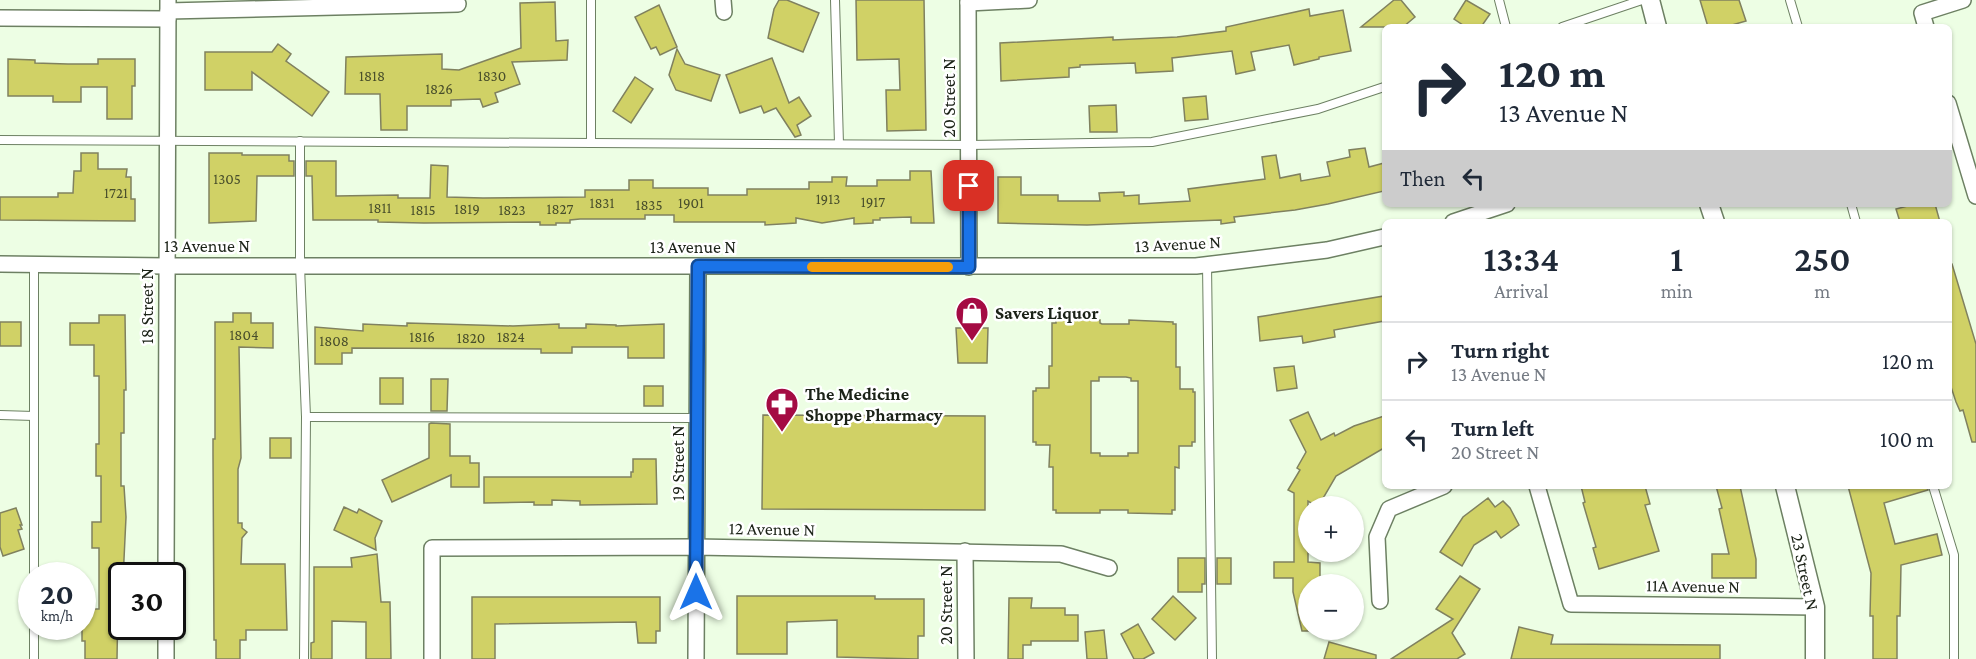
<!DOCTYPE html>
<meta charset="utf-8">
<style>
:root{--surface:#fff;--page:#f2f2f3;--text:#1f2937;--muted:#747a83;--line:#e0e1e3}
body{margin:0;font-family:"Crimson Pro",serif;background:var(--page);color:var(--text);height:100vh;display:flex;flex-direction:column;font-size:22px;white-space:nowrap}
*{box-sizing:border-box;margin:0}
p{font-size:20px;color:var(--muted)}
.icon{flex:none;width:33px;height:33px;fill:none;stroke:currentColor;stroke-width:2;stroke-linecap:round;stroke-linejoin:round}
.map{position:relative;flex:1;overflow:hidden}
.drawer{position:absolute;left:1382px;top:219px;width:570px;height:270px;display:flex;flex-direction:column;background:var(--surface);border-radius:9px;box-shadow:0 2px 4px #0004}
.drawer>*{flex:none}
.banner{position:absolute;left:1382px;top:24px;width:570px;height:183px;border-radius:9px;box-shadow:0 2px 4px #0004;background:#fff;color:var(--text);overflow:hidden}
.controls{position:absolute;left:1298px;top:496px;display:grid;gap:12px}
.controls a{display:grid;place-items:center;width:66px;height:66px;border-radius:50%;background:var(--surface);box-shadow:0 2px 4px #0004;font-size:30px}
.speed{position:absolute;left:18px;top:562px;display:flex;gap:12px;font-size:30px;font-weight:700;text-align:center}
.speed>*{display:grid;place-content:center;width:78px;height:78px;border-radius:50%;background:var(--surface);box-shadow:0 2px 4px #0004;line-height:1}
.speed small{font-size:15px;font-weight:400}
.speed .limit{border:3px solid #111;border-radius:9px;background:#fff;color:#111}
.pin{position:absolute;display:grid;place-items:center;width:51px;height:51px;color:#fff;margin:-26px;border-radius:12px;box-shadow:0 3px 9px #0006}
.me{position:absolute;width:66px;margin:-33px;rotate:0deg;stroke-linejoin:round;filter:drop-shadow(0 0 4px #0008)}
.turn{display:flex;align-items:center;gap:21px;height:126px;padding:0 18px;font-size:27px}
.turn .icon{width:78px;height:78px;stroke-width:2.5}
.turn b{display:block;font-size:42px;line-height:51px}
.then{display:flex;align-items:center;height:57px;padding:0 18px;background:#0003;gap:12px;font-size:22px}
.eta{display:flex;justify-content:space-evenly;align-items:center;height:102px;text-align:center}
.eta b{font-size:36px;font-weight:600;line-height:42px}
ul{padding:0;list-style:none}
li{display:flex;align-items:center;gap:18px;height:78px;padding:0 18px;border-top:2px solid var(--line)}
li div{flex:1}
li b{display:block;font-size:22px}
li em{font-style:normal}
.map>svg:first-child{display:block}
.building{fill:#d0d166;stroke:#80815f;stroke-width:1.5;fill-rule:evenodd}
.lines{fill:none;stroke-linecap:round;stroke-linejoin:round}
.service-casing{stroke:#6d8063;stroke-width:10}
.minor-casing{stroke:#6d8063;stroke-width:18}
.tertiary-casing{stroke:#6d8063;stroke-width:21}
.service{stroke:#fff;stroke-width:8}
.minor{stroke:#fff;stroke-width:15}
.tertiary{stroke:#fff;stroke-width:18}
.route-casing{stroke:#114b97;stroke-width:15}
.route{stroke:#1a73e8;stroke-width:10}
.slow{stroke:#f59e0b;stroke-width:10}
.labels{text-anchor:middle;stroke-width:5;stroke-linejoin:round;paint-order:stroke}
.number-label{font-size:15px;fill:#484e2b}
.street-label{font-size:18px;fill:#1b2217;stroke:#fff}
.poi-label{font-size:18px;font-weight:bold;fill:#1b2217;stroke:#fff;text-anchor:start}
</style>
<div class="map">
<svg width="1976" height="659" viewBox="0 0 1976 659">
<rect width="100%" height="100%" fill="#edfee4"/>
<g class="building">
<path d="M779,0H787L819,13L803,52L768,38L774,9Z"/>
<path d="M856,0H924L926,130L887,131L886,90H900L899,59L857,60Z"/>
<path d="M1394,0H1401L1415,17L1403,27H1361Z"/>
<path d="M1466,0L1490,14L1481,27H1466L1454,19Z"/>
<path d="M1700,0H1739L1746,21L1725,27H1708Z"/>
<path d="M555,2L556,41L568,40L567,60L512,62L520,84L495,93L498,102L483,107L480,99L451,100V106H407V130H381L380,94H345L346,57L442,54V69L459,70L521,48L520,3Z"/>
<path d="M659,5L677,47L660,55L656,47L651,49L635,17Z"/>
<path d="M1309,9L1310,16L1343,10L1351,51L1319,57V59L1294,65L1289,45L1251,52L1255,70L1236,74L1232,51L1172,58L1173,71L1136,73L1135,63L1080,65V67L1069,68V77L1001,81L1000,43L1113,37V40L1177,37L1226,31V27Z"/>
<path d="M278,44L291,54L286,61L329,92L312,116L252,72V90H205V52H272Z"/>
<path d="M677,49L685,64L720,75L711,101L676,90L669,75Z"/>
<path d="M772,58L789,103L799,97L811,116L797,125L801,135L795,137L776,108L764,113L761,106L740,113L726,75Z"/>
<path d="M8,59L35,60V63L68,64H98V59H135V86H132V119H107V87H81V102H53V96H8Z"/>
<path d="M635,77L653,89L631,123L613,111Z"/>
<path d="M1206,96L1208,119L1185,121L1183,98Z"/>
<path d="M1116,105L1117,132H1090L1089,106Z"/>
<path d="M1365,148L1369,167L1384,163V191L1328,204L1295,210L1234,217L1235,222L1221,224V220L1087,225L998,223V177H1021V195H1058V201H1100L1099,193L1124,192V196L1139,195V204L1190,201L1188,189L1265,179L1262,157L1276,155L1280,178L1300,174L1301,181L1330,176L1327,162L1350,157L1349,150Z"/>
<path d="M81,153H98V169H127L126,177H131V199H135V221L0,220V197H58V193H73L74,171H81Z"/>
<path d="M209,153H242V155H289V161H294V176H257L256,221L209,223Z"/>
<path d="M306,161H336V196L398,195V198H430L431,165L448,166L447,197L483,198L585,197V190H629V180H653V188H708V195H747V189H809V182H832V177H847L846,186H877V180H910V171H931L934,223H911V217L880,218V220H873V223L854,224V218L822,223L796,218V223L781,224L765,225V222H674V215H645V219H580L570,220V223H556V225H540V222L424,223L378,222V220H313L312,176H306Z"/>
<path d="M1915,204H1935L1940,222H1900L1896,209Z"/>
<path d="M1948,264H1952L1976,344V442H1972L1963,410L1960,411L1956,402L1948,378Z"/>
<path d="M1384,296V321L1334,330L1335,337L1303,343L1302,336L1260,341L1258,317Z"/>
<path d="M233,313H251V323H273V348L239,347L241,458L238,469V523H242V528L247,532L242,538L241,564H285L287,630H246V640H240V659H216V640H214L213,455V439H215V322H233Z"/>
<path d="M99,315H125L126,390H124V433H121V486H124L126,517L122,601H118L117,659H85V641H82V609H99V548H92V522H101V476H96V444H99V376H94V345H70V323H99Z"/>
<path d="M1056,320H1100V323L1102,324H1129V320L1173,322V324H1176V367H1180V389H1193V392H1195V442H1192V446H1179V468L1175,467V510H1172V514L1128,513V510H1100V513H1056V510H1053V467H1049L1050,445H1036V442H1033V391H1036V388H1049V366H1052V323H1056ZM1099,377H1126L1131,378V381H1138V453H1128V456H1100V453H1091V381H1099Z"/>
<rect x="0" y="322" width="21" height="24"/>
<path d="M407,323L513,326L559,324V328H586V324L616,325V326L664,324V358H628V347H572V353H541V349L352,348V353H342V364H315V327L363,331V324L407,326Z"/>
<path d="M956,328H988L987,363H958Z"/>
<path d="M1294,366L1297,388L1277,391L1274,368Z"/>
<rect x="380" y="378" width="23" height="26"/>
<path d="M431,379H448L447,411H431Z"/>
<rect x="644" y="386" width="19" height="20"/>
<path d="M1308,412L1321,440L1334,433L1335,436L1354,426L1384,416V448L1336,476L1318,507L1308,501V562L1320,563V580H1318V585H1308V631H1302L1293,592V578H1274V562H1294V493L1288,490L1300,470L1297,468L1306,452L1290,420Z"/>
<path d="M763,415L985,416V510L762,509Z"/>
<path d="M431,423L450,424V456H470V463H479V487H451V475L392,502L382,480L429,458V424Z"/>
<rect x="270" y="438" width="21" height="20"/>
<path d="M633,459H656L657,504L580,505V501L552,500V505H534V502L484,503V477H631V472H633Z"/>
<path d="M1581,486H1645L1650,504L1645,505L1659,551L1599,569L1593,548L1596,547L1583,503L1585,502Z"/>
<path d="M1716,486H1740L1756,559V578H1712V554H1729L1719,509L1722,508Z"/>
<path d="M1848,486H1927L1928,490L1884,503L1895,544L1937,534L1942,555L1901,565L1900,616H1897V659H1873V616H1870L1871,573Z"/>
<path d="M1488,498L1495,507L1503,501L1510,508L1519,525L1501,538L1496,531L1474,545L1462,566L1440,552L1463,517Z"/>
<path d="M344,507L357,513L359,509L382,521L375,538L376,550L334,530Z"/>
<path d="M16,508L22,525H20L22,529L18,530L24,549L3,556L0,547V513Z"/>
<path d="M377,554L381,602H390L391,659H366V622L332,621V659H311V643L314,642V567H352L351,558Z"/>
<path d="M1178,558H1205V584H1202V592H1178Z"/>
<rect x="1217" y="558" width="14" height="26"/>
<path d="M1460,576L1480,589L1452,633L1465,654L1457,659H1391L1453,619L1436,609Z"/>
<path d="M737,596H875V599H924V636H918V659L837,657V620L787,622V654H737Z"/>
<path d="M1173,596L1196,618L1175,640L1152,619Z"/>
<path d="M472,597H660V631H656V643H638L636,622L495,624V659H472Z"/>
<path d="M1009,598H1032L1031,608H1065V615H1078V641H1031V645H1023V659H1008Z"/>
<path d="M1138,624L1154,653L1143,659H1134L1121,634Z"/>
<path d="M1519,627L1553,635L1551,644L1720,645V659H1511Z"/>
<path d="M1104,630L1107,659H1087L1085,632Z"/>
<path d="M1329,642L1376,655V659H1324Z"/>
</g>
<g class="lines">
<g class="service-casing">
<g id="service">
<path d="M835,0L839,144"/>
<path d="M1499,0L1506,27"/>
<path d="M1790,0L1798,27"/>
<path d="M1562,27L1642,0"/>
<path d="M0,140L969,145L1152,142L1318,109L1384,87"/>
<path d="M300,141V266L306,417L304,659"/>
<path d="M591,143V0"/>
<path d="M1851,204L1856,222"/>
<path d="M1207,264L1212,659"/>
<path d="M0,415L34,416"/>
<path d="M306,417L697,418"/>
<path d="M1933,486L1954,555V659"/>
<path d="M34,576V263"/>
<path d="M34,659V627"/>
</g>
</g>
<g class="minor-casing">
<g id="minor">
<path d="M723,0L724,12"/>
<path d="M968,0L969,267"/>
<path d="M968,3L1029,0"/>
<path d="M168,11L458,4"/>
<path d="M0,18L168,19"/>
<path d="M1926,27L1922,13L1963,0"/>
<path d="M1948,103L1976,196"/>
<path d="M1453,222L1507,204"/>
<path d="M0,264L167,266H1196L1327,250L1384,237"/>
<path d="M1537,486L1571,604L1815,607"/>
<path d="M965,551L966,659"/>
<path d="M166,576L168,0"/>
<path d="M1380,601L1377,537L1389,509L1444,486"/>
<path d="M166,659V627"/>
<path d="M432,659V548L696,547L1061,554L1109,568"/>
<path d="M696,659L698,266"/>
</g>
</g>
<g class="tertiary-casing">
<g id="tertiary">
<path d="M1650,0L1657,27"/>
<path d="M1709,204L1715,222"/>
<path d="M1785,486L1815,607V659"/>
</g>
</g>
<use href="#service" class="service"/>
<use href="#minor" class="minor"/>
<use href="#tertiary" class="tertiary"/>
</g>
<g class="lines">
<g class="route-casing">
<path id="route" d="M696,592L698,266L969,267V186"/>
</g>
<use href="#route" class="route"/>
<path class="slow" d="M812,267H948"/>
</g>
<defs>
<g id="shop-pin" transform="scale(1.725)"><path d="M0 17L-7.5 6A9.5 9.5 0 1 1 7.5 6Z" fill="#a40b43" stroke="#fff"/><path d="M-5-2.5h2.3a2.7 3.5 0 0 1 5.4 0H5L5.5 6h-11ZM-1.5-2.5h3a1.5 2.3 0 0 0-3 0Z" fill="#fff"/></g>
<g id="pharmacy-pin" transform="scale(1.725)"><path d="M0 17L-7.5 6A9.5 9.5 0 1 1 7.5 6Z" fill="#a40b43" stroke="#fff"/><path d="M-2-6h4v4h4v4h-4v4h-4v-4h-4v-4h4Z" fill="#fff"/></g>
</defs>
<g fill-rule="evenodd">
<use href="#shop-pin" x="972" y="313"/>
<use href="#pharmacy-pin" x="782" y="404"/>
</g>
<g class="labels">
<g class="number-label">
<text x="372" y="81">1818</text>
<text x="492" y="81">1830</text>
<text x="439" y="94">1826</text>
<text x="227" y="184">1305</text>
<text x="116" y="198">1721</text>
<text x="828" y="204">1913</text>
<text x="873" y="207">1917</text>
<text x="602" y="208">1831</text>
<text x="691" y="208">1901</text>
<text x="649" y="210">1835</text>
<text x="380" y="213">1811</text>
<text x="467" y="214">1819</text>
<text x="560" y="214">1827</text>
<text x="423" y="215">1815</text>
<text x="512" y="215">1823</text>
<text x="244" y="340">1804</text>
<text x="422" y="342">1816</text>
<text x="511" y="342">1824</text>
<text x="471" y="343">1820</text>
<text x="334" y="346">1808</text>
</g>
<g class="street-label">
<text transform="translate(949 98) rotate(-90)" y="6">20 Street N</text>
<text transform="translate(1178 244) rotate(-3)" y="6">13 Avenue N</text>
<text x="207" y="252">13 Avenue N</text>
<text x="693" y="253">13 Avenue N</text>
<text transform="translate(147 306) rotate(-90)" y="6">18 Street N</text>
<text transform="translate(678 463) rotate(-90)" y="6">19 Street N</text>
<text transform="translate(772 529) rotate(1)" y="6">12 Avenue N</text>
<text transform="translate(1805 572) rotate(78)" y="6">23 Street N</text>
<text transform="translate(1693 586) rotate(1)" y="6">11A Avenue N</text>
<text transform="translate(946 605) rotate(-90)" y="6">20 Street N</text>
</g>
<g class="poi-label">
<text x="995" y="319">Savers Liquor</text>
<text x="805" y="400">The Medicine<tspan x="805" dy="21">Shoppe Pharmacy</tspan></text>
</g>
</g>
</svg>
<div class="controls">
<a>+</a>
<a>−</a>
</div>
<div class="speed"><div>20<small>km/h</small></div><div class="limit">30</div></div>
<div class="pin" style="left:969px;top:186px;background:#d93025"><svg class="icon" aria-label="arrive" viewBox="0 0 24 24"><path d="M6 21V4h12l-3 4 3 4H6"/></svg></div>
<svg class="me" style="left:696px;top:592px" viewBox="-20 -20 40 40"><path d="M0-17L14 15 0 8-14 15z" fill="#1a73e8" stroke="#fff" stroke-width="4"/></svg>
<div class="banner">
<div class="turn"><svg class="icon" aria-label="right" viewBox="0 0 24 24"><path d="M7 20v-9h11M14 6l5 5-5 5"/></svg><div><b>120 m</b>13 Avenue N</div></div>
<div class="then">Then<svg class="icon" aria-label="left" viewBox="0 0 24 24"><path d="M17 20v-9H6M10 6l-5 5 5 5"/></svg></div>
</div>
<section class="drawer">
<div class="eta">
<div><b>13:34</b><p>Arrival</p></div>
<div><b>1</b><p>min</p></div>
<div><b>250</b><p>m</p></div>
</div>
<ul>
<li><svg class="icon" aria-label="right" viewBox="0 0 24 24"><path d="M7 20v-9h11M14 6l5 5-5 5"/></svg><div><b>Turn right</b><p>13 Avenue N</p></div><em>120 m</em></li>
<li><svg class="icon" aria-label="left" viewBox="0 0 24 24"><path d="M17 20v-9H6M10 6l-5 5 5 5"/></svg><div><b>Turn left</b><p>20 Street N</p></div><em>100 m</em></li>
</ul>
</section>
</div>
